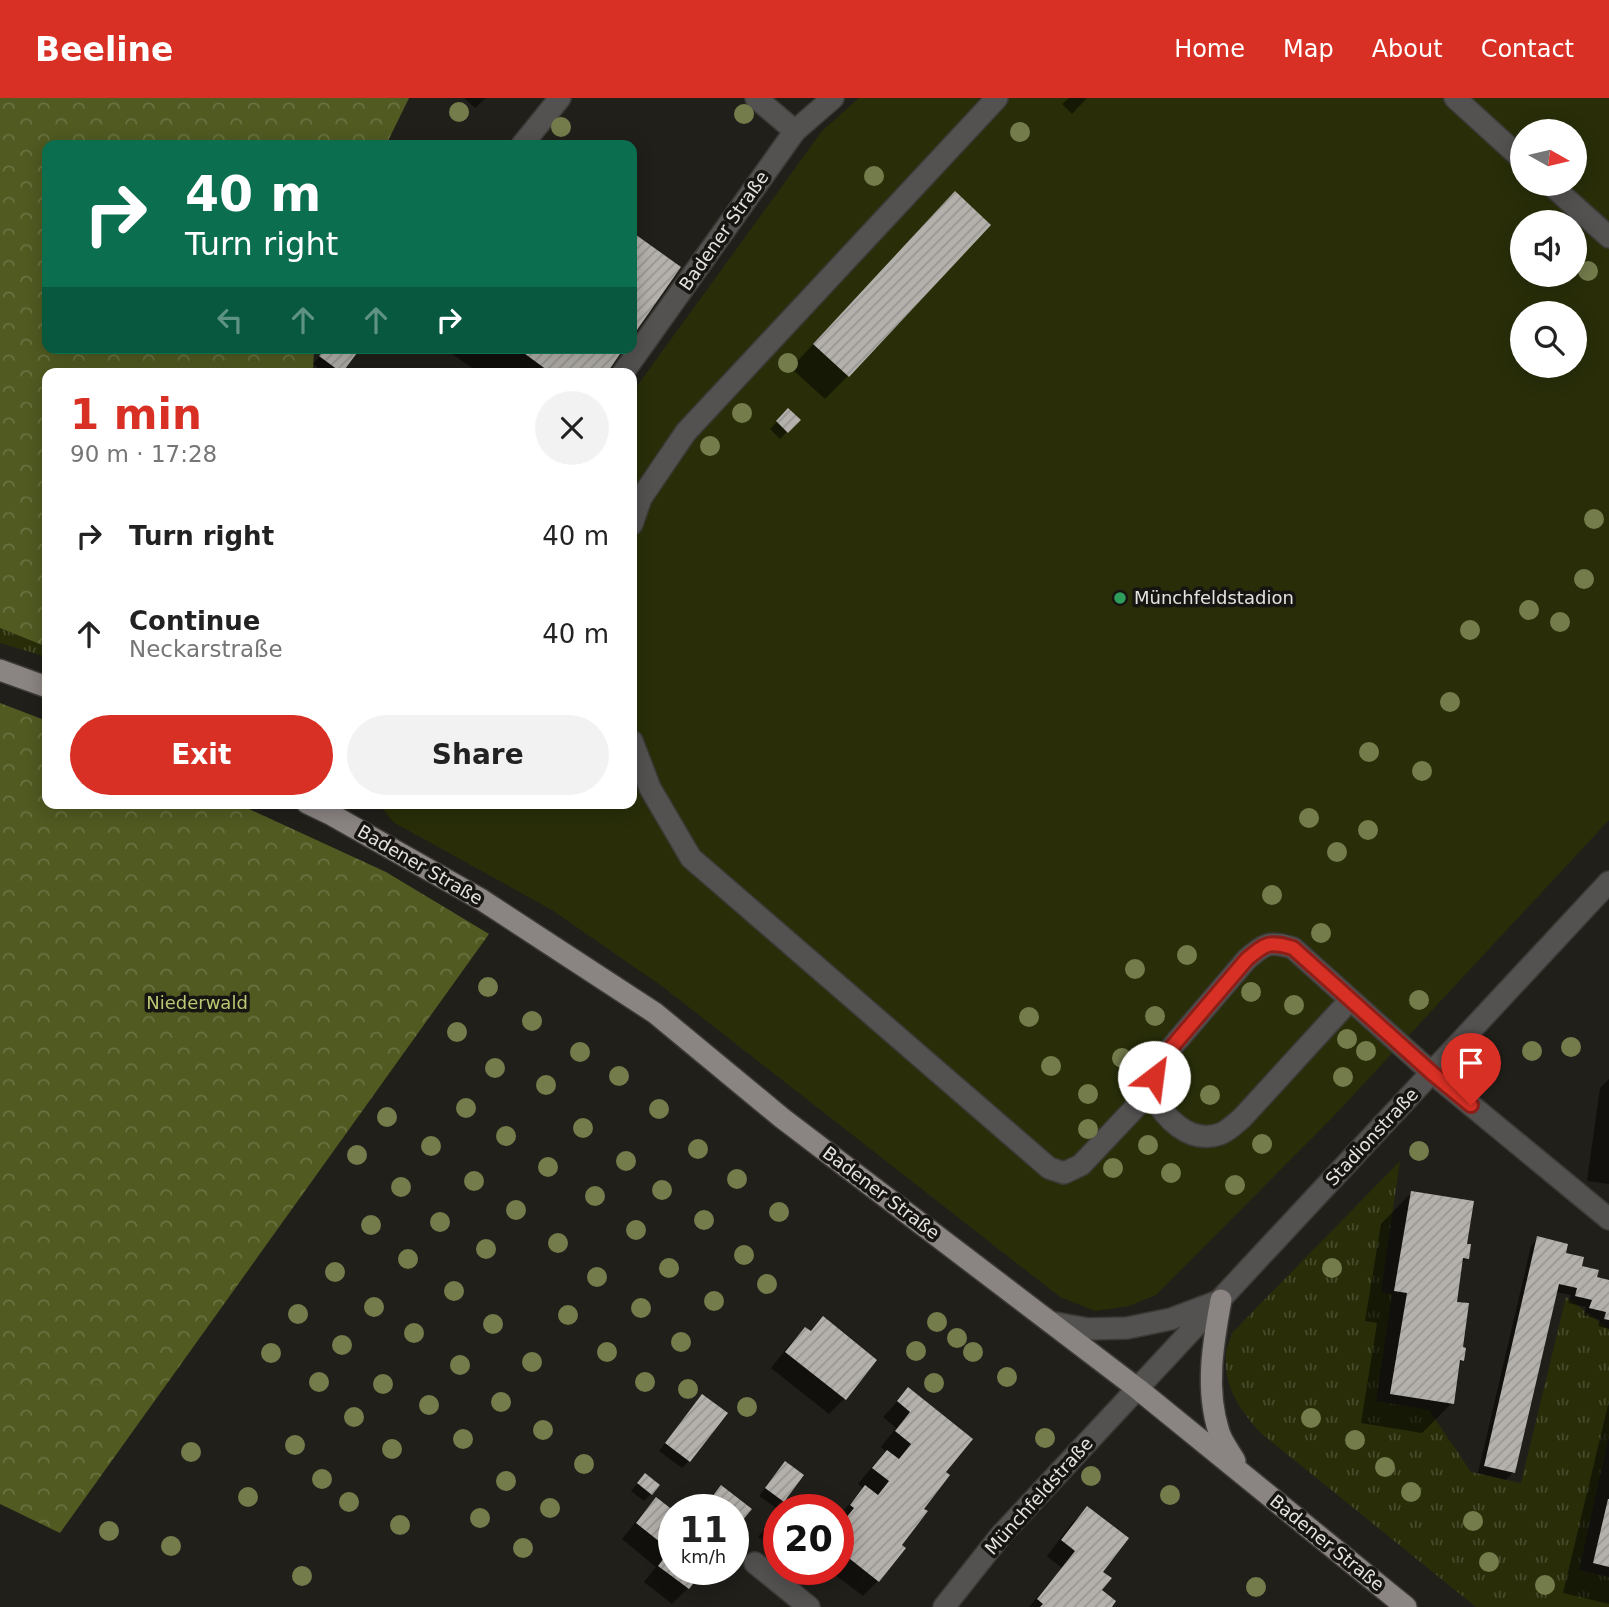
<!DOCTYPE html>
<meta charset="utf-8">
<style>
:root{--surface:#fff;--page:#f2f2f2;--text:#222;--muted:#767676;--accent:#d93025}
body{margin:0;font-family:"DejaVu Sans",sans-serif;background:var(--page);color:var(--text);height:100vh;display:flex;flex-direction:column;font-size:26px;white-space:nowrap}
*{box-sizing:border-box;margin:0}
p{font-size:23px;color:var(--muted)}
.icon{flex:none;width:38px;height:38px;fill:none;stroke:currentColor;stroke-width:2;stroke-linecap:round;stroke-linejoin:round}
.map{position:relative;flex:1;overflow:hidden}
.side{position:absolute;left:42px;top:270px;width:595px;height:441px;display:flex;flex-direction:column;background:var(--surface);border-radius:14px;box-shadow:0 4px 18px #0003}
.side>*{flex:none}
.guide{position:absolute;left:42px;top:42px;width:595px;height:214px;border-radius:14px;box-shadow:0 4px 18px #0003;background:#0b6e4f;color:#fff;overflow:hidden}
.needle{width:46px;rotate:98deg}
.tools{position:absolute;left:1510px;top:21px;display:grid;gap:14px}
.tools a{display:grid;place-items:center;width:77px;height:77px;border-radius:50%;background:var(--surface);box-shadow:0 4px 18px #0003;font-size:35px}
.speed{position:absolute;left:658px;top:1396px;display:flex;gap:14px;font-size:35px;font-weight:700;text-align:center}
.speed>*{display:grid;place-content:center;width:91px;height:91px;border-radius:50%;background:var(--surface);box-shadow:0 4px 18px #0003;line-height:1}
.speed small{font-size:18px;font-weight:400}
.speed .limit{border:10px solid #d22;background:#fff;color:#111}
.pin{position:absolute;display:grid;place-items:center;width:60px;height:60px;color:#fff;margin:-72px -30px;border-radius:50% 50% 50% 0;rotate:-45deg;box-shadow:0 0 7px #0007}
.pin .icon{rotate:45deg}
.me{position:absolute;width:77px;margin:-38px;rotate:30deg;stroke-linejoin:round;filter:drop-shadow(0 0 5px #0008)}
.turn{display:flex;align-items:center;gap:24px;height:147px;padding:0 28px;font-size:32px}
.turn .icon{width:91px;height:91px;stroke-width:2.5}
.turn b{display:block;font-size:49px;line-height:60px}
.lanes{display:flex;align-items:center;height:66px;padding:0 28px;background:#0003;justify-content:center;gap:35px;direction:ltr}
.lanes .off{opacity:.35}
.round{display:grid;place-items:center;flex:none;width:74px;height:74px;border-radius:37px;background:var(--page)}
.headline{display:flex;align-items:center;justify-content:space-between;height:119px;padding:0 28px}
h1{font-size:42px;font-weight:700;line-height:52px;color:var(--accent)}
.button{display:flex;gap:14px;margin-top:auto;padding:14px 28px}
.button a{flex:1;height:80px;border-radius:42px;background:var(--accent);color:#fff;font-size:28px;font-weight:700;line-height:80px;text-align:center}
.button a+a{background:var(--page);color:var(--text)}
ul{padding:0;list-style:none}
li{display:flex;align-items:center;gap:21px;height:98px;padding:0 28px}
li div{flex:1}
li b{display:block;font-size:26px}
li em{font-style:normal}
header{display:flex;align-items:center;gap:42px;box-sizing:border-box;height:98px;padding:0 35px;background:var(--accent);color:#fff}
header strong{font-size:33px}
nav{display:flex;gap:38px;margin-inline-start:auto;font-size:24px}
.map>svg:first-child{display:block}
.grass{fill:url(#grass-tufts)}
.forest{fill:url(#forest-crowns)}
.pitch{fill:#292e09;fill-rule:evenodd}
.shadow{fill:#0007}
.building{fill:url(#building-hatch)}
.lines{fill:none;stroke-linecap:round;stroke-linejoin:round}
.minor-casing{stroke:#3c3a36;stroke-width:24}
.major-casing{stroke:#3c3a36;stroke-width:24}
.minor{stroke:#545151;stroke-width:21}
.major{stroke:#8a8483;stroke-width:21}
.tree{fill:#757c4c}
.route-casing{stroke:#8d1f18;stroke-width:18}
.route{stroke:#d93025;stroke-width:12}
.leisure-dot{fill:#2e9e5b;stroke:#171511;stroke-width:2.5}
.labels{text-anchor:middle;stroke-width:7;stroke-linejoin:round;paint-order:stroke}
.street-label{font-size:18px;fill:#e5e3e0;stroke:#171511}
.poi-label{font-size:18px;fill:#e5e3e0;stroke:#171511;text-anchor:start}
.park-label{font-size:18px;fill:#bac874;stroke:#171511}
</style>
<header>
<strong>Beeline</strong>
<nav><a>Home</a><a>Map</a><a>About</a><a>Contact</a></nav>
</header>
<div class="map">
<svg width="1609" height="1509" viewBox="0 0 1609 1509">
<defs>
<pattern id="grass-tufts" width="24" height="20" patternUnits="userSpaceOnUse" patternTransform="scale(1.75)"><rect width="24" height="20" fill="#292e09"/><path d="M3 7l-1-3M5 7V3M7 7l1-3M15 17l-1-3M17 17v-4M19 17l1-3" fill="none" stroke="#484c2d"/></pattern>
<pattern id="forest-crowns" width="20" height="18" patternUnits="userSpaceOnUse" patternTransform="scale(1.75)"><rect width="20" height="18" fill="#515a21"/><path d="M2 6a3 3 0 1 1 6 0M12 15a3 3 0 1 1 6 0" fill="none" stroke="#6a7241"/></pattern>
<pattern id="building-hatch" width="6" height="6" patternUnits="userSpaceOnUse" patternTransform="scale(1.75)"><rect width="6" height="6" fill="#b4b1ac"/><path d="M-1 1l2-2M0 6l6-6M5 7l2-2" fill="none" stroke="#989692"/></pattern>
</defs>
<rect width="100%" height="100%" fill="#211f1a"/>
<g class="grass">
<path d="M0,530L47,549V559L0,545Z"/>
<path d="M1400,1063L1381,1194L1392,1196L1376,1303L1429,1312L1471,1374L1521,1385L1566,1199L1609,1231V1338L1579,1472L1609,1479V1509H1476L1262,1336C1241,1313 1224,1291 1226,1257C1226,1250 1230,1242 1232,1235Z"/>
</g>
<g class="forest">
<path d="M0,0H409L386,47H47V250H314L313,275H47V549L0,530Z"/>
<path d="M0,605L47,623V705H236L386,774L489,836L60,1435L0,1406Z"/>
</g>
<path class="pitch" d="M859,0H1609V722L1331,1021L1156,1197L1129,1208L1095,1213L1060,1199L663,889L552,812L393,724L378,705H632V295L822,33ZM1522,33H1575V86H1522ZM1522,124H1575V177H1522ZM1522,215H1575V268H1522Z"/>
<g class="shadow">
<path d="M464,0H486L475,10Z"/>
<path d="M1069,0H1087L1072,16L1062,6Z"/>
<path d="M932,118L848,278L825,301L791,270Z"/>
<path d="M632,136L679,170L632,236Z"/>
<path d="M315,250H356L358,252L341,275H325L313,266L322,255Z"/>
<path d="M444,250H622L605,275H479Z"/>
<path d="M788,312L798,322L780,341L770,331Z"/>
<path d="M1609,981V1086L1587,1083L1600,990Z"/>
<path d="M1411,1095L1465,1147L1467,1160L1461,1166L1455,1205L1463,1262L1458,1267L1452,1305L1422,1335L1361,1325L1377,1225L1365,1223L1381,1126Z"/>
<path d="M1538,1140L1564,1156L1595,1180L1609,1184V1231L1598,1228L1600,1222L1583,1217L1586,1209L1568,1205L1571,1197L1555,1194L1513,1374L1506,1382L1478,1375L1531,1148Z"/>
<path d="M823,1221L875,1262L844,1301L829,1316L771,1270L790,1246L805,1231L810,1234Z"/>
<path d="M908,1292L944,1375L878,1483L863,1498L830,1473L818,1486L800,1472H838V1428L840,1426L838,1424V1420L850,1405L864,1391L858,1386L872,1369L887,1354L881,1349L896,1330L883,1319Z"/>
<path d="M1609,1303V1506L1563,1495Z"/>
<path d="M695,1305L689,1363L682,1370L659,1353Z"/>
<path d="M778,1373L801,1377L776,1410L759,1398Z"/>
<path d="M638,1385L651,1396L644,1403L631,1393Z"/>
<path d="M657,1401L674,1415V1472H702L688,1490L672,1506L644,1484L656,1469L622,1441L641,1417Z"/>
<path d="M1087,1410L1101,1474L1100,1492L1110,1509H1029L1062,1470L1047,1458L1072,1425Z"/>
<path d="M779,1414V1455L758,1439Z"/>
</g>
<g class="building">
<path d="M955,93L991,127L849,279L813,246Z"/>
<path d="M632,134L681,169L632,239Z"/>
<path d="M326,250H359L360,251L342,275L319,258Z"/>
<path d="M517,250H624L607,275H551Z"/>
<path d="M788,310L801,322L788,335L776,323Z"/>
<path d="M1411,1093L1474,1103L1467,1146H1471L1469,1161L1463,1160L1457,1204L1469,1205L1463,1249L1466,1250L1464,1263L1460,1262L1454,1306L1390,1296L1407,1195L1394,1193Z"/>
<path d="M1537,1138L1568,1146L1566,1155L1584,1159L1582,1168L1599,1172L1597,1179L1609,1182V1222L1604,1221L1606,1214L1589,1210L1592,1202L1575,1198L1577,1190L1559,1186L1515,1375L1484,1368Z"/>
<path d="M823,1218L877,1262L846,1302L785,1254L805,1229L811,1233Z"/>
<path d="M908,1289L973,1341L946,1374L950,1377L924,1411L928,1413L902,1447L906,1450L879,1484L845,1457L838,1465V1430L854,1410L850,1407L865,1387L878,1397L889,1383L872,1370L887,1352L899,1361L911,1346L895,1333L910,1314L897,1303Z"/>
<path d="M702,1296L728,1315L690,1364L665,1345Z"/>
<path d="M785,1363L804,1377L784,1404L765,1390Z"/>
<path d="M645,1375L660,1387L652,1397L637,1385Z"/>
<path d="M721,1387L752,1411L733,1434V1412H702Z"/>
<path d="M656,1399L674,1413V1472H704L689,1491L658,1468L670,1452L636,1425Z"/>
<path d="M1608,1401H1609V1469L1593,1465Z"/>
<path d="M782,1407L789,1412H779V1442L764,1431Z"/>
<path d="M1087,1408L1129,1440L1103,1474L1112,1480L1102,1492L1116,1503L1112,1509H1040L1043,1506L1037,1501L1075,1453L1061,1442Z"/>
</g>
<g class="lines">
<g class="minor-casing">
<g id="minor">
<path d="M1455,0L1522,61"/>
<path d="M795,33L833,0"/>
<path d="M522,47L560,0"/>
<path d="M1550,86L1609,139"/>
<path d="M623,275L795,33L756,0"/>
<path d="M632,426L641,400L686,334L997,0"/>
<path d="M632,643L650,690L691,760L1049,1070L1064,1075L1081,1067L1150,994L1159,964L1247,861C1266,845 1269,843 1293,850L1432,975L1609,1121"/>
<path d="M1150,994C1164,1019 1189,1047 1220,1036C1228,1033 1236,1025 1242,1020L1350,902"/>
<path d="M1050,1224L1088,1231L1127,1230L1171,1221L1216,1204"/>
<path d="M755,1465L809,1509"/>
<path d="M944,1509L1001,1437L1609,784"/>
</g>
</g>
<g class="major-casing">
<g id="major">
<path d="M0,572L47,589"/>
<path d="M307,705L332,717L482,802L655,915L782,1020L1138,1291L1406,1509"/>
<path d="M1221,1202C1213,1245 1205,1291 1219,1334C1222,1344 1230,1354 1235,1363"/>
</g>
</g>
<use href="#minor" class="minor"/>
<use href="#major" class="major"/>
</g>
<g class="tree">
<circle cx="459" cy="14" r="10"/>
<circle cx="744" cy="16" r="10"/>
<circle cx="561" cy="29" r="10"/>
<circle cx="1020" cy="34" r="10"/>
<circle cx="874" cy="78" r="10"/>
<circle cx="1588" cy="173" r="10"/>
<circle cx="788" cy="265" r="10"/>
<circle cx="742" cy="315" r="10"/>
<circle cx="710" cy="348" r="10"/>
<circle cx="1594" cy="421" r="10"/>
<circle cx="1584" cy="481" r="10"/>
<circle cx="1529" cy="512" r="10"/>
<circle cx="1560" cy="524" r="10"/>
<circle cx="1470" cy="532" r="10"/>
<circle cx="1450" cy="604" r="10"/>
<circle cx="1369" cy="654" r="10"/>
<circle cx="1422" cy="673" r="10"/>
<circle cx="1309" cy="720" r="10"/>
<circle cx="1368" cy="732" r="10"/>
<circle cx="1337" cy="754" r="10"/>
<circle cx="1272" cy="797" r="10"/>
<circle cx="1321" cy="835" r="10"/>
<circle cx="1187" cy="857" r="10"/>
<circle cx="1135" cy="871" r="10"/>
<circle cx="488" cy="889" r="10"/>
<circle cx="1251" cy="894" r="10"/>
<circle cx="1419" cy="902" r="10"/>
<circle cx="1294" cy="907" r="10"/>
<circle cx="1155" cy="918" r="10"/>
<circle cx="1029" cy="919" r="10"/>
<circle cx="532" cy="923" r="10"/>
<circle cx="457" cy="934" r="10"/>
<circle cx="1347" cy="941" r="10"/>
<circle cx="1571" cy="949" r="10"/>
<circle cx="1366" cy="953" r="10"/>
<circle cx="1532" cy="953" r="10"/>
<circle cx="580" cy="954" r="10"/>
<circle cx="1122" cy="960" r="10"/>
<circle cx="1051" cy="968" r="10"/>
<circle cx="495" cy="970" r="10"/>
<circle cx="619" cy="978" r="10"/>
<circle cx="1343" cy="979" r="10"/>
<circle cx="546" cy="987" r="10"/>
<circle cx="1088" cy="996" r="10"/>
<circle cx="1210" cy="997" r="10"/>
<circle cx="466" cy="1010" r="10"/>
<circle cx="659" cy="1011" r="10"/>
<circle cx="387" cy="1019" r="10"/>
<circle cx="583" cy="1030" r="10"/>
<circle cx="1088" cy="1031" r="10"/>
<circle cx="506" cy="1038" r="10"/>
<circle cx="1262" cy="1046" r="10"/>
<circle cx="1148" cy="1047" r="10"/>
<circle cx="431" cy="1048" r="10"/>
<circle cx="698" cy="1051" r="10"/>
<circle cx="1419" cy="1053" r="10"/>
<circle cx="357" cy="1057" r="10"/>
<circle cx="626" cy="1063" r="10"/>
<circle cx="548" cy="1069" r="10"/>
<circle cx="1113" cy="1070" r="10"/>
<circle cx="1171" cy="1075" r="10"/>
<circle cx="737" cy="1081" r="10"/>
<circle cx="474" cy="1083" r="10"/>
<circle cx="1235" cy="1087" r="10"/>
<circle cx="401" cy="1089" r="10"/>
<circle cx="662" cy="1092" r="10"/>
<circle cx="595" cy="1098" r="10"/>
<circle cx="516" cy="1112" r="10"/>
<circle cx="779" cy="1114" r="10"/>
<circle cx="704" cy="1122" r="10"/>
<circle cx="440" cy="1124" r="10"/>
<circle cx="371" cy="1127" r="10"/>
<circle cx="636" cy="1132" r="10"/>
<circle cx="558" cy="1145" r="10"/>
<circle cx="486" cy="1151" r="10"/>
<circle cx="744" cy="1157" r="10"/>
<circle cx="408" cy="1161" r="10"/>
<circle cx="669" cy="1170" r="10"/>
<circle cx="1332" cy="1170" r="10"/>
<circle cx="335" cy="1174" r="10"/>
<circle cx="597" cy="1179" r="10"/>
<circle cx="767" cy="1186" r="10"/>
<circle cx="454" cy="1193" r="10"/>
<circle cx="714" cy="1203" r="10"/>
<circle cx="374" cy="1209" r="10"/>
<circle cx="641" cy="1210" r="10"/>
<circle cx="298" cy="1216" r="10"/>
<circle cx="568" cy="1217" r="10"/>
<circle cx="937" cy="1224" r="10"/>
<circle cx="493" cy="1226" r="10"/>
<circle cx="414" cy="1235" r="10"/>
<circle cx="957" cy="1240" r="10"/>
<circle cx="681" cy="1244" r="10"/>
<circle cx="342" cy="1247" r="10"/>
<circle cx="916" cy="1253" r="10"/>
<circle cx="607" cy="1254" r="10"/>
<circle cx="973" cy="1254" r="10"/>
<circle cx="271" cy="1255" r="10"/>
<circle cx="532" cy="1264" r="10"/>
<circle cx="460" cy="1267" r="10"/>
<circle cx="1007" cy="1279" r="10"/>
<circle cx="319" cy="1284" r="10"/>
<circle cx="645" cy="1284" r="10"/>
<circle cx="934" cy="1285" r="10"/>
<circle cx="383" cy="1286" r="10"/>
<circle cx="688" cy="1291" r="10"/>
<circle cx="501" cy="1304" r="10"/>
<circle cx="429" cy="1307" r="10"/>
<circle cx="747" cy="1309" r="10"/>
<circle cx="354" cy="1319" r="10"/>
<circle cx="1311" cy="1320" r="10"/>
<circle cx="543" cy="1332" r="10"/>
<circle cx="1045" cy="1340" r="10"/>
<circle cx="463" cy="1341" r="10"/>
<circle cx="1355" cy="1342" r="10"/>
<circle cx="295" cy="1347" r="10"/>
<circle cx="392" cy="1351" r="10"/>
<circle cx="191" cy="1354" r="10"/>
<circle cx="584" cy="1366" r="10"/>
<circle cx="1385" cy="1369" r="10"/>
<circle cx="1091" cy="1378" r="10"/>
<circle cx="322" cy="1381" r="10"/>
<circle cx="506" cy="1383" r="10"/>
<circle cx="1411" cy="1394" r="10"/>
<circle cx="1170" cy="1397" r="10"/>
<circle cx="248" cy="1399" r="10"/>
<circle cx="349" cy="1404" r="10"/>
<circle cx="550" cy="1410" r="10"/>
<circle cx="480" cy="1420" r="10"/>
<circle cx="1473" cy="1423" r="10"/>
<circle cx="400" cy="1427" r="10"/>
<circle cx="109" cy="1433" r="10"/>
<circle cx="171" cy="1448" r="10"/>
<circle cx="523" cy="1450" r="10"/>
<circle cx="1489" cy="1464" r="10"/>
<circle cx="302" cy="1478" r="10"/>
<circle cx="1545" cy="1487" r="10"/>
<circle cx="1256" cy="1489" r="10"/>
</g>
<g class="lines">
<g class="route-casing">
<path id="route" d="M1154,979L1159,964L1247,861C1266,845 1269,843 1293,850L1432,975L1471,1007"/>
</g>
<use href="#route" class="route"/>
</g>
<circle class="leisure-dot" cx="1120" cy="500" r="7"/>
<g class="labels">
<g class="street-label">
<text transform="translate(724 133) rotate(-55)" y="6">Badener Straße</text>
<text transform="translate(420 767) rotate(30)" y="6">Badener Straße</text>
<text transform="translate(1372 1039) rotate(-47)" y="6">Stadionstraße</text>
<text transform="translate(881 1095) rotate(37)" y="6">Badener Straße</text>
<text transform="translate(1039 1398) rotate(-48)" y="6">Münchfeldstraße</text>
<text transform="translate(1327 1445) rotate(39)" y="6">Badener Straße</text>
</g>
<g class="poi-label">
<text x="1134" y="506">Münchfeldstadion</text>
</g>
<g class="park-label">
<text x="197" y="911">Niederwald</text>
</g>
</g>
</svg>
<div class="tools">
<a><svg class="needle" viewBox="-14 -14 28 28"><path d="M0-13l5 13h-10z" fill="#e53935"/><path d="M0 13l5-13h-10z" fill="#767676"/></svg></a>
<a><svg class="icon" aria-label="sound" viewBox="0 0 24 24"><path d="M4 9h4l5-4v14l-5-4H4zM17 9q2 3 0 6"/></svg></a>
<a><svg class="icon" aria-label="search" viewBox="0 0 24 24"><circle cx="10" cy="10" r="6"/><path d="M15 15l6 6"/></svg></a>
</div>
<div class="speed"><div>11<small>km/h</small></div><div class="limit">20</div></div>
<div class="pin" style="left:1471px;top:1007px;background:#d93025"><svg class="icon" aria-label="arrive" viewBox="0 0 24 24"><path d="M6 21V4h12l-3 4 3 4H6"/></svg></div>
<svg class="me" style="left:1154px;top:979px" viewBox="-20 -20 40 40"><circle r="19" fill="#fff"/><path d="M0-13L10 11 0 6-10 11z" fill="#d93025"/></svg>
<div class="guide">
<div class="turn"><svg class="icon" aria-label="right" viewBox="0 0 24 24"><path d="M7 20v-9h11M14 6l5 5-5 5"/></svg><div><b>40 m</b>Turn right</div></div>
<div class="lanes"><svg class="icon off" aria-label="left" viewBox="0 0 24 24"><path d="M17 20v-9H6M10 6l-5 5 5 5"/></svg><svg class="icon off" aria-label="ahead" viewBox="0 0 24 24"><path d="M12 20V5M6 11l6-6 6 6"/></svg><svg class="icon off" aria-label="ahead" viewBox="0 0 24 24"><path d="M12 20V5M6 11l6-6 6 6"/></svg><svg class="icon" aria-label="right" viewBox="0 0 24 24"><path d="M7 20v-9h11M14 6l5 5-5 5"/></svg></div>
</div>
<section class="side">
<div class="headline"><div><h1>1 min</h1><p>90 m · 17:28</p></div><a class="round"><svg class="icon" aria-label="close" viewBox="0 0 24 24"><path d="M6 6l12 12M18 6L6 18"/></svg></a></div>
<ul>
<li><svg class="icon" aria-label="right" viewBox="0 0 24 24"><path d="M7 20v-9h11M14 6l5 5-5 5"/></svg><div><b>Turn right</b></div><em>40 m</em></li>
<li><svg class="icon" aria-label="ahead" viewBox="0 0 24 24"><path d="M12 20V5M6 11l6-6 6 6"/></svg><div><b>Continue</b><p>Neckarstraße</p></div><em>40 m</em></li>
</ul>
<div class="button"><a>Exit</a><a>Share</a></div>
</section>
</div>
